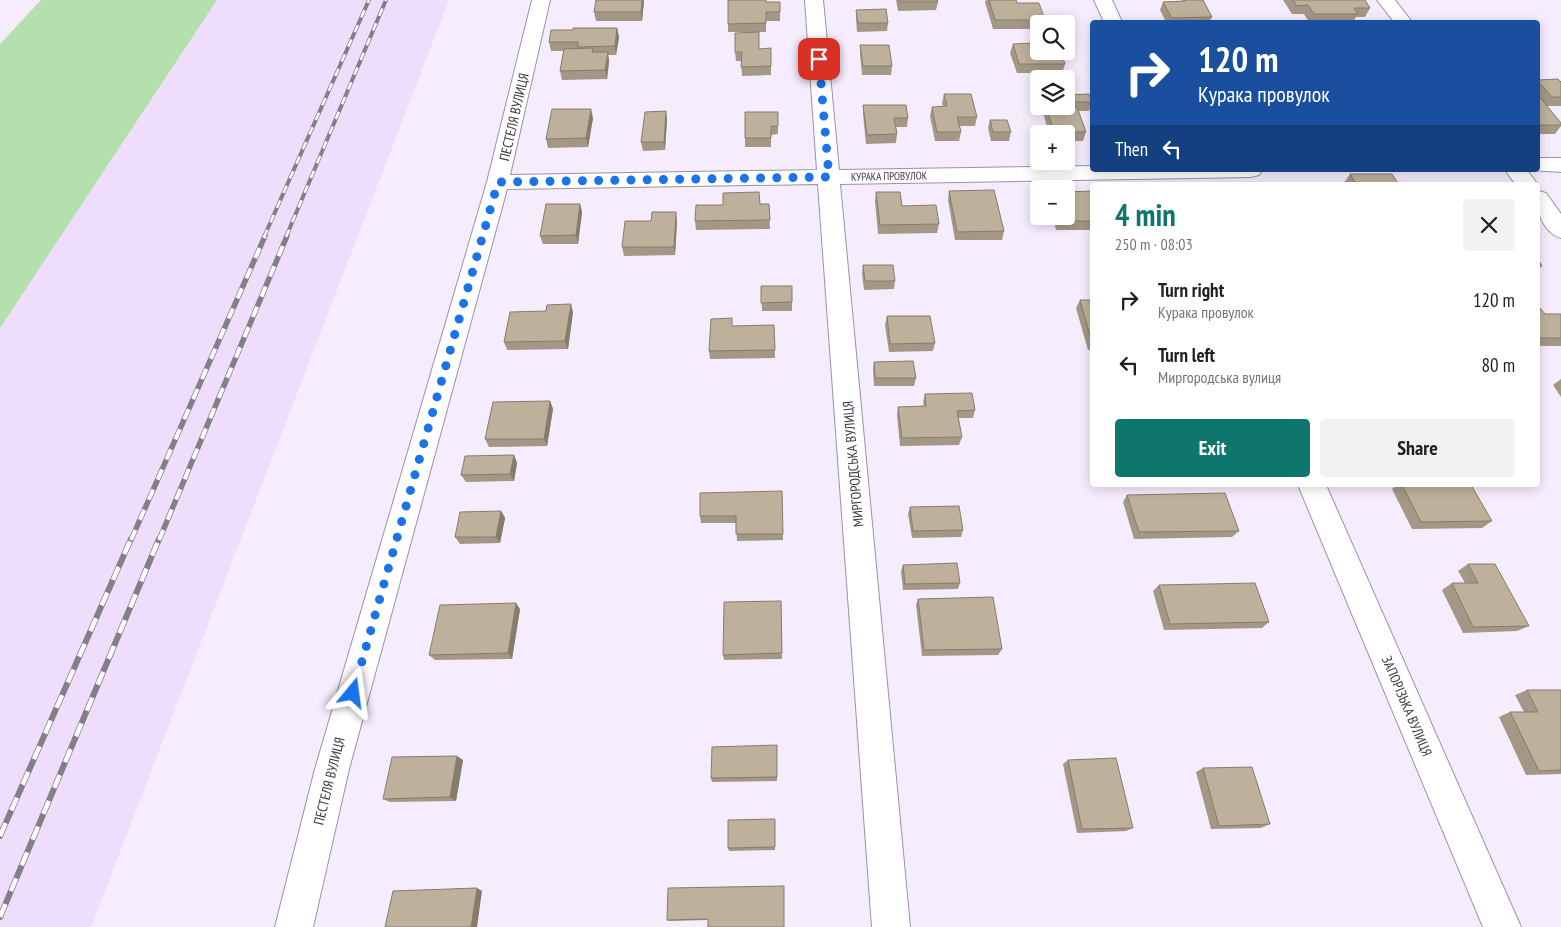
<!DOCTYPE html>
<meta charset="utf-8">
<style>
:root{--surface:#fff;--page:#f2f2f2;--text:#202124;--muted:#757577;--accent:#0f766e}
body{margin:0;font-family:"PT Sans Narrow",sans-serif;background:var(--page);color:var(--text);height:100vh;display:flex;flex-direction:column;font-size:19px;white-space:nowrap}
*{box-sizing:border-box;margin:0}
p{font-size:16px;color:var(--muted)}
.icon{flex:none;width:28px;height:28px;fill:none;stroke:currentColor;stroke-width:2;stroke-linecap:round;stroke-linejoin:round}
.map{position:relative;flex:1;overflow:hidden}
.details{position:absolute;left:1090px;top:182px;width:450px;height:305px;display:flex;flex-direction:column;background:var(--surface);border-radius:5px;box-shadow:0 2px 12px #0003}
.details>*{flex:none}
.hud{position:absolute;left:1090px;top:20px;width:450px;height:152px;border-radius:5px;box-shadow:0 2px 12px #0003;background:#1a4fa0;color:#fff;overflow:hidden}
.controls{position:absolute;left:1030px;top:15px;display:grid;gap:10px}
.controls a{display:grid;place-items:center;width:45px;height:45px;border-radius:5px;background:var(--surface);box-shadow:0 2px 12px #0003;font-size:25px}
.pin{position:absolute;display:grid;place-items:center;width:42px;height:42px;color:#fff;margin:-21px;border-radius:10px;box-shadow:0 2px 8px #0006}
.me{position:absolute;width:55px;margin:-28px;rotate:16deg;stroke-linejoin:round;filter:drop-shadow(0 0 4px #0008)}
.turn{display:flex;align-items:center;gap:18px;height:105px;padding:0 25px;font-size:22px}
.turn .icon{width:65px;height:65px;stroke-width:2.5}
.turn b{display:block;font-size:35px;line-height:42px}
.then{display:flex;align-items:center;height:48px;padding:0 25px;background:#0003;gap:10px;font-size:19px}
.round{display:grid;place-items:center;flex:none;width:52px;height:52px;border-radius:5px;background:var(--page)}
.headline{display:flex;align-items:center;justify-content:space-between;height:85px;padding:0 25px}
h1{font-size:30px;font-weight:700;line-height:38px;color:var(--accent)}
.button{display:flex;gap:10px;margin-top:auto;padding:10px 25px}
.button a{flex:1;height:58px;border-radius:5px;background:var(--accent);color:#fff;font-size:20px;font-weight:700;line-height:58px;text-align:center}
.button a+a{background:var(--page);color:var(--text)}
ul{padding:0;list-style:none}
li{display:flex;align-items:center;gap:15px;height:65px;padding:0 25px}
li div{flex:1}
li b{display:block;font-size:19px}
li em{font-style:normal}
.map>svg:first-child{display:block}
.built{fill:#eedefc}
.green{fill:#b5dfac}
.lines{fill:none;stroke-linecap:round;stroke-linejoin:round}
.street-casing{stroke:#9c91a6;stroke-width:2}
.street{fill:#fff;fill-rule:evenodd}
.rail-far2-casing{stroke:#847e8a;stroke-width:4}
.rail-far1-casing{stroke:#847e8a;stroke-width:5.5}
.rail-casing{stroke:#847e8a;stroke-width:6}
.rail-far2{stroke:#fff;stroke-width:2.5;stroke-dasharray:8;stroke-linecap:butt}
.rail-far1{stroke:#fff;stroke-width:4;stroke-dasharray:11;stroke-linecap:butt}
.rail{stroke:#fff;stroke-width:4.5;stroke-dasharray:14;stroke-linecap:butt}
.wall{fill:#a39885}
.shaded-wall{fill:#857c6c}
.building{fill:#beb19b;stroke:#857c6c}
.route{stroke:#1a73e8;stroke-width:9;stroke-dasharray:0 16.2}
.labels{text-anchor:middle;stroke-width:4;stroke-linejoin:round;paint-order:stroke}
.far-street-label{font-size:11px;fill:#3f3a43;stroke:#fff}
.street-label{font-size:14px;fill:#3f3a43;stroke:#fff}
</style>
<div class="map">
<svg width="1561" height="927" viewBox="0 0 1561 927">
<rect width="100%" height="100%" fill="#f5ecfe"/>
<path class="built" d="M217,0H449L91,927H0V328Z"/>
<path class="green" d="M41,0H217L0,328V44Z"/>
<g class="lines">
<g class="street-casing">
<g id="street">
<path d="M532,0H550L510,175L817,170L805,0H823L839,170L1092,166V170H1262L1259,175L1251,177L840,184L910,927H872L818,184L507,189L349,769L313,927H275L315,769L487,182Z"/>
<path d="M1094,0H1112L1122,22H1104Z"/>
<path d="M1377,0H1395L1412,22H1394Z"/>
<path d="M1538,158H1561V172L1531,170H1538Z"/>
<path d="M1505,170H1527L1538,185H1516Z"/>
<path d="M1538,191L1546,193L1561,214V238C1541,232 1536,208 1538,191Z"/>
<path d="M1298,485H1326L1521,927H1483Z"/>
</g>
</g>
<use href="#street" class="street"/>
<g class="rail-far2-casing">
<g id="rail-far2">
<path d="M264,237L369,0"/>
<path d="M286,237L386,0"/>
</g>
</g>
<g class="rail-far1-casing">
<g id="rail-far1">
<path d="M131,540L265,236"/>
<path d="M159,540L287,236"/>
</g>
</g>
<g class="rail-casing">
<g id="rail">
<path d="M0,836L131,539"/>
<path d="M0,917L159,539"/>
</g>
</g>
<use href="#rail-far2" class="rail-far2"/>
<use href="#rail-far1" class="rail-far1"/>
<use href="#rail" class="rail"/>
</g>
<g class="wall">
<path d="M596,0H644L642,21H596L594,12Z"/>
<path d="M896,0H937L938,2L936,10L898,11Z"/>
<path d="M986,0H1016L1017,3L1045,20L1044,24H1039V29H993L985,2Z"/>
<path d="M1183,0H1203L1212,17L1210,21L1211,22H1166L1160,10L1163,2L1182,1Z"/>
<path d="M1283,0H1365L1370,8L1365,17H1356L1353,22H1309L1304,14H1292Z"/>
<path d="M766,2H780V21H766V32H728V24Z"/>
<path d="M856,10L888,23L887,31L857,32L856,19Z"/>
<path d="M617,28L619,37L616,55H608L609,61L607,79L562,80L560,71L564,51H551L549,42L573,30Z"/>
<path d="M1013,44L1036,48L1065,64L1062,73H1017L1010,53Z"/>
<path d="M860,45L892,66L891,75H862L860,54Z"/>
<path d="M771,48V75L742,76L741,61H736L735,52L760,49Z"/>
<path d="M1538,80L1561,82V106H1547L1561,123V126L1555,134H1538Z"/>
<path d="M944,94L977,117L975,126H960L961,132L959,141H935L930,116L932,107H943L942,103Z"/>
<path d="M1066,95L1092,102L1089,111H1078L1086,132L1083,141H1066V134H1049L1044,116L1045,112H1043L1041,106H1066Z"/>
<path d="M863,105L908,118L907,127H896L897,134L896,143L866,144L863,114Z"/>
<path d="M666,111L667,120L665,150L643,151L641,142Z"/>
<path d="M745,112L778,126V134L771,135V147H745Z"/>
<path d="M593,118L588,147L548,148L546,139Z"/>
<path d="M990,120L1011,132L1009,141H991L988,128Z"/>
<path d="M1350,174L1399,185H1345L1344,183Z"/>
<path d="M949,191L1004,231L1002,240H955L948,200Z"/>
<path d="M1092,191V230H1056L1054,222L1056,216H1066Z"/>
<path d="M876,192L939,224L937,233L878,234L875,201Z"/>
<path d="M580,204L582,212L578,244H543L540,236Z"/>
<path d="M760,204H769L770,229L696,230L695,221Z"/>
<path d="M677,221L675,255L624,256L622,247Z"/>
<path d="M1538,259L1542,266L1538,270Z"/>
<path d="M863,265L895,281L894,289L864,290L862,274Z"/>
<path d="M761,286L792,302V311H762Z"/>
<path d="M1080,300H1092V350H1088L1076,308Z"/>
<path d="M1538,308L1545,314H1561V346H1538Z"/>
<path d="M573,312L568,349L507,350L504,342Z"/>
<path d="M887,316L935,343L933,351L889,352L885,325Z"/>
<path d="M774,325L775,358L710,359L709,351L733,326Z"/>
<path d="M874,362L916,378L914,386H874L873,370Z"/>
<path d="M1561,379V397L1553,385Z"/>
<path d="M925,394L975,410L973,418H958L962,437L959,445L900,446L897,415L898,407L924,406L923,402Z"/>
<path d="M550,401L553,409L547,446L489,447L485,439Z"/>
<path d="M514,455L517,463L514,481L466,482L461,475Z"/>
<path d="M1397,485H1471L1492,521L1482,528L1412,529L1392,489Z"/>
<path d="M782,491L783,540L737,541L736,523H701L700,516Z"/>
<path d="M1127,495L1239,531L1232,537L1134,539L1123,502Z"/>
<path d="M910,507L963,530L961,537L912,538L908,514Z"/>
<path d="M501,511L505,518L500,543L460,544L455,537Z"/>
<path d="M1468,564L1529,626L1517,631L1463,633L1442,590L1452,583H1465L1458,571Z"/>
<path d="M903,565L960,583L958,589L903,590L901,571Z"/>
<path d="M1159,585L1269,622L1262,628L1164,630L1153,591Z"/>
<path d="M918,599L1002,649L998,655L922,656L916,605Z"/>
<path d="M781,601L782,659L724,660L723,655Z"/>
<path d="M520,609L512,659L435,660L429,655Z"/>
<path d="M1527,690H1561V774L1526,775L1499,717L1510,712H1524L1515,695Z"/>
<path d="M777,745V781L712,782L711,778Z"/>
<path d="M463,760L456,801L390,802L383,799Z"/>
<path d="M1068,760L1133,828L1126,831L1077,833L1063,764Z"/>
<path d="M1203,768L1270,824L1261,828L1211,829L1196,772Z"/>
<path d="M775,819V850L729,851L728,848Z"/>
<path d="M784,886L708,920L669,921L667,920Z"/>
</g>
<g class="shaded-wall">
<path d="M642,0H644L642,21L641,12Z"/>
<path d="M617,28L619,37L616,55L615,46Z"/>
<path d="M608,52L609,61L607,79L605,70Z"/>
<path d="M591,109L593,118L588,147L586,138Z"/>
<path d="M666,111L667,120L665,150L664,142Z"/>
<path d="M580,204L582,212L578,244L576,235Z"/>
<path d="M676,212L677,221L675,255L674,247Z"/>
<path d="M571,304L573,312L568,349L565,341Z"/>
<path d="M550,401L553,409L547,446L544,439Z"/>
<path d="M514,455L517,463L514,481L510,474Z"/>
<path d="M501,511L505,518L500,543L496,537Z"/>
<path d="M516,603L520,609L512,659L508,653Z"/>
<path d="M457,756L463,760L456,801L450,797Z"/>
<path d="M477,888L482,891L477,927H471Z"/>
</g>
<g class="building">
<path d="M596,0H642L641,12H594Z"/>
<path d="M728,0H766V2H780V12H766V23L728,24Z"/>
<path d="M899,0H937L938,2H899Z"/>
<path d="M989,0H1016L1017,3H1039L1045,20H995Z"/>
<path d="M1185,0H1203L1212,17L1172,18L1163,2L1185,1Z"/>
<path d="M1293,0H1365L1370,8H1354L1358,14H1314L1308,5L1297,6Z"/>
<path d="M886,9L888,23H858L856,10Z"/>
<path d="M1172,21H1210L1211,22H1172Z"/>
<path d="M573,28H617L615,46L578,47V42H549L551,30H573Z"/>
<path d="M759,32V49L771,48V66L741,67L742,52H735V33Z"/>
<path d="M1034,43L1036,48H1039V51H1060L1065,64H1019L1013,44Z"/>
<path d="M860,45H889L892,66H863Z"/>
<path d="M593,48L592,52H608L605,70L560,71L564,49Z"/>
<path d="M1558,79L1561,82V97H1552L1538,81V80Z"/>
<path d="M944,94H971L977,117H957L961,132H937L932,107L947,106Z"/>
<path d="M1089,94L1092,102H1066V95Z"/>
<path d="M1538,95L1561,123V125H1539L1538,123Z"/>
<path d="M863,105H906L908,118H894L897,134L867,135Z"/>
<path d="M1046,107H1077L1086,132H1054Z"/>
<path d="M552,109H591L586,138L546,139Z"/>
<path d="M666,111L664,142H641L645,112Z"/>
<path d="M745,112H778V126H771V138H745Z"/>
<path d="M990,120H1007L1011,132H993Z"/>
<path d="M1350,174H1392L1399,185H1357Z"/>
<path d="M994,190L1004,231L957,232L949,191Z"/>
<path d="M1092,191V221H1059L1058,216H1066V192Z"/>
<path d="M759,192L760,204H769L770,220L695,221L696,205H723V193Z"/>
<path d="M876,192H900L902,206L936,205L939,224L880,225Z"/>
<path d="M546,204H580L576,235L540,236Z"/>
<path d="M652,212H676L674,247H622L625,221H651Z"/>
<path d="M1538,259L1542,266H1538Z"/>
<path d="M863,265H893L895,281H865Z"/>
<path d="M761,286H792V302L761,303Z"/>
<path d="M1080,300H1092V342Z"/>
<path d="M571,304L565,341L504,342L510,312L546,311L547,305Z"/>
<path d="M1538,308H1540L1545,314H1561V338H1538Z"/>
<path d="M887,316H930L935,343L890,344Z"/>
<path d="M732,318V326L774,325L775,350L709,351L711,319Z"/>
<path d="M913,361L916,378H875L874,362Z"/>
<path d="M972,393L975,410L957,411L962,437L902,438L898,407L926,406L925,394Z"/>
<path d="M550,401L544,439H485L493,402Z"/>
<path d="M514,455L510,474L461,475L465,456Z"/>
<path d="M1402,485H1471L1492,521L1421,522Z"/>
<path d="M782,491L783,534H736V516H700V493Z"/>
<path d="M1225,493L1239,531L1139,532L1127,495Z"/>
<path d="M959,506L963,530L913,531L910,507Z"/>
<path d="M501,511L496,537H455L460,512Z"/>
<path d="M957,563L960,583L905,584L903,565Z"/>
<path d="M1468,564H1495L1529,626L1473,627L1452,583H1478Z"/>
<path d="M1255,583L1269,622L1170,624L1159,585Z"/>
<path d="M993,597L1002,649L924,650L918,599Z"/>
<path d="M781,601L782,653L723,655L724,602Z"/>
<path d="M516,603L508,653L429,655L440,605Z"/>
<path d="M1527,690H1561V770L1539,771L1510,712H1538Z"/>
<path d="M777,745V777L711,778L712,747Z"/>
<path d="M457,756L450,797L383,799L392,757Z"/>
<path d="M1116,758L1133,828L1082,829L1068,760Z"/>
<path d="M1252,767L1270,824L1219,826L1203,768Z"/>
<path d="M775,819V847L728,848V820Z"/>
<path d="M784,886V927H708V919L667,920L668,888Z"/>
<path d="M477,888L471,927H385L393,891Z"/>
</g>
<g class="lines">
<path class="route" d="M353,693L498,182L829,177L819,59"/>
</g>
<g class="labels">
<g class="far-street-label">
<text transform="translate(889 176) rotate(-1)" y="4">КУРАКА ПРОВУЛОК</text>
</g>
<g class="street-label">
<text transform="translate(514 117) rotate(-77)" y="5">ПЕСТЕЛЯ ВУЛИЦЯ</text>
<text transform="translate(853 464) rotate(-95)" y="5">МИРГОРОДСЬКА ВУЛИЦЯ</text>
<text transform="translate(1407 706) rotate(67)" y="5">ЗАПОРІЗЬКА ВУЛИЦЯ</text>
<text transform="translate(329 781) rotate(-76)" y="5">ПЕСТЕЛЯ ВУЛИЦЯ</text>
</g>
</g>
</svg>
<div class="controls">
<a><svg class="icon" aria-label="search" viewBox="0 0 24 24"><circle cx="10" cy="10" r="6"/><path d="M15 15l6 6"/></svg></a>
<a><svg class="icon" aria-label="layers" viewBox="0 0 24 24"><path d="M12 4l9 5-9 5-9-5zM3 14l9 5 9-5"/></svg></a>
<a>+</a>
<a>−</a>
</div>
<div class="pin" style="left:819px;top:59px;background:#d93025"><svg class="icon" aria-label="arrive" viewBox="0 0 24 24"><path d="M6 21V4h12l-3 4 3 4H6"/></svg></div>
<svg class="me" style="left:353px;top:693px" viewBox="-20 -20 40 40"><path d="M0-17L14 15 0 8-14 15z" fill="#1a73e8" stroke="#fff" stroke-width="4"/></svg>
<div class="hud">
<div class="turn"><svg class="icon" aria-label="right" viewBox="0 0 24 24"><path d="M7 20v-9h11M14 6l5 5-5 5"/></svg><div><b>120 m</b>Курака провулок</div></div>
<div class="then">Then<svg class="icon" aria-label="left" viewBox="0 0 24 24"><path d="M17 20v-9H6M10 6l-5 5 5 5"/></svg></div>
</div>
<section class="details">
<div class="headline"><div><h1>4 min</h1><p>250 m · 08:03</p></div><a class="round"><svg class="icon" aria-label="close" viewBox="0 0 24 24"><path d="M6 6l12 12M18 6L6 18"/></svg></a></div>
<ul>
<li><svg class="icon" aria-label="right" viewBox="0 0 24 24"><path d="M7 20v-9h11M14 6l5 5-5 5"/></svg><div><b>Turn right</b><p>Курака провулок</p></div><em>120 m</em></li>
<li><svg class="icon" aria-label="left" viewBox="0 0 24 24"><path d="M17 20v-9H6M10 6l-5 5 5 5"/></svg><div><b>Turn left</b><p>Миргородська вулиця</p></div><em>80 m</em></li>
</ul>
<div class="button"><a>Exit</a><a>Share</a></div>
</section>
</div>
